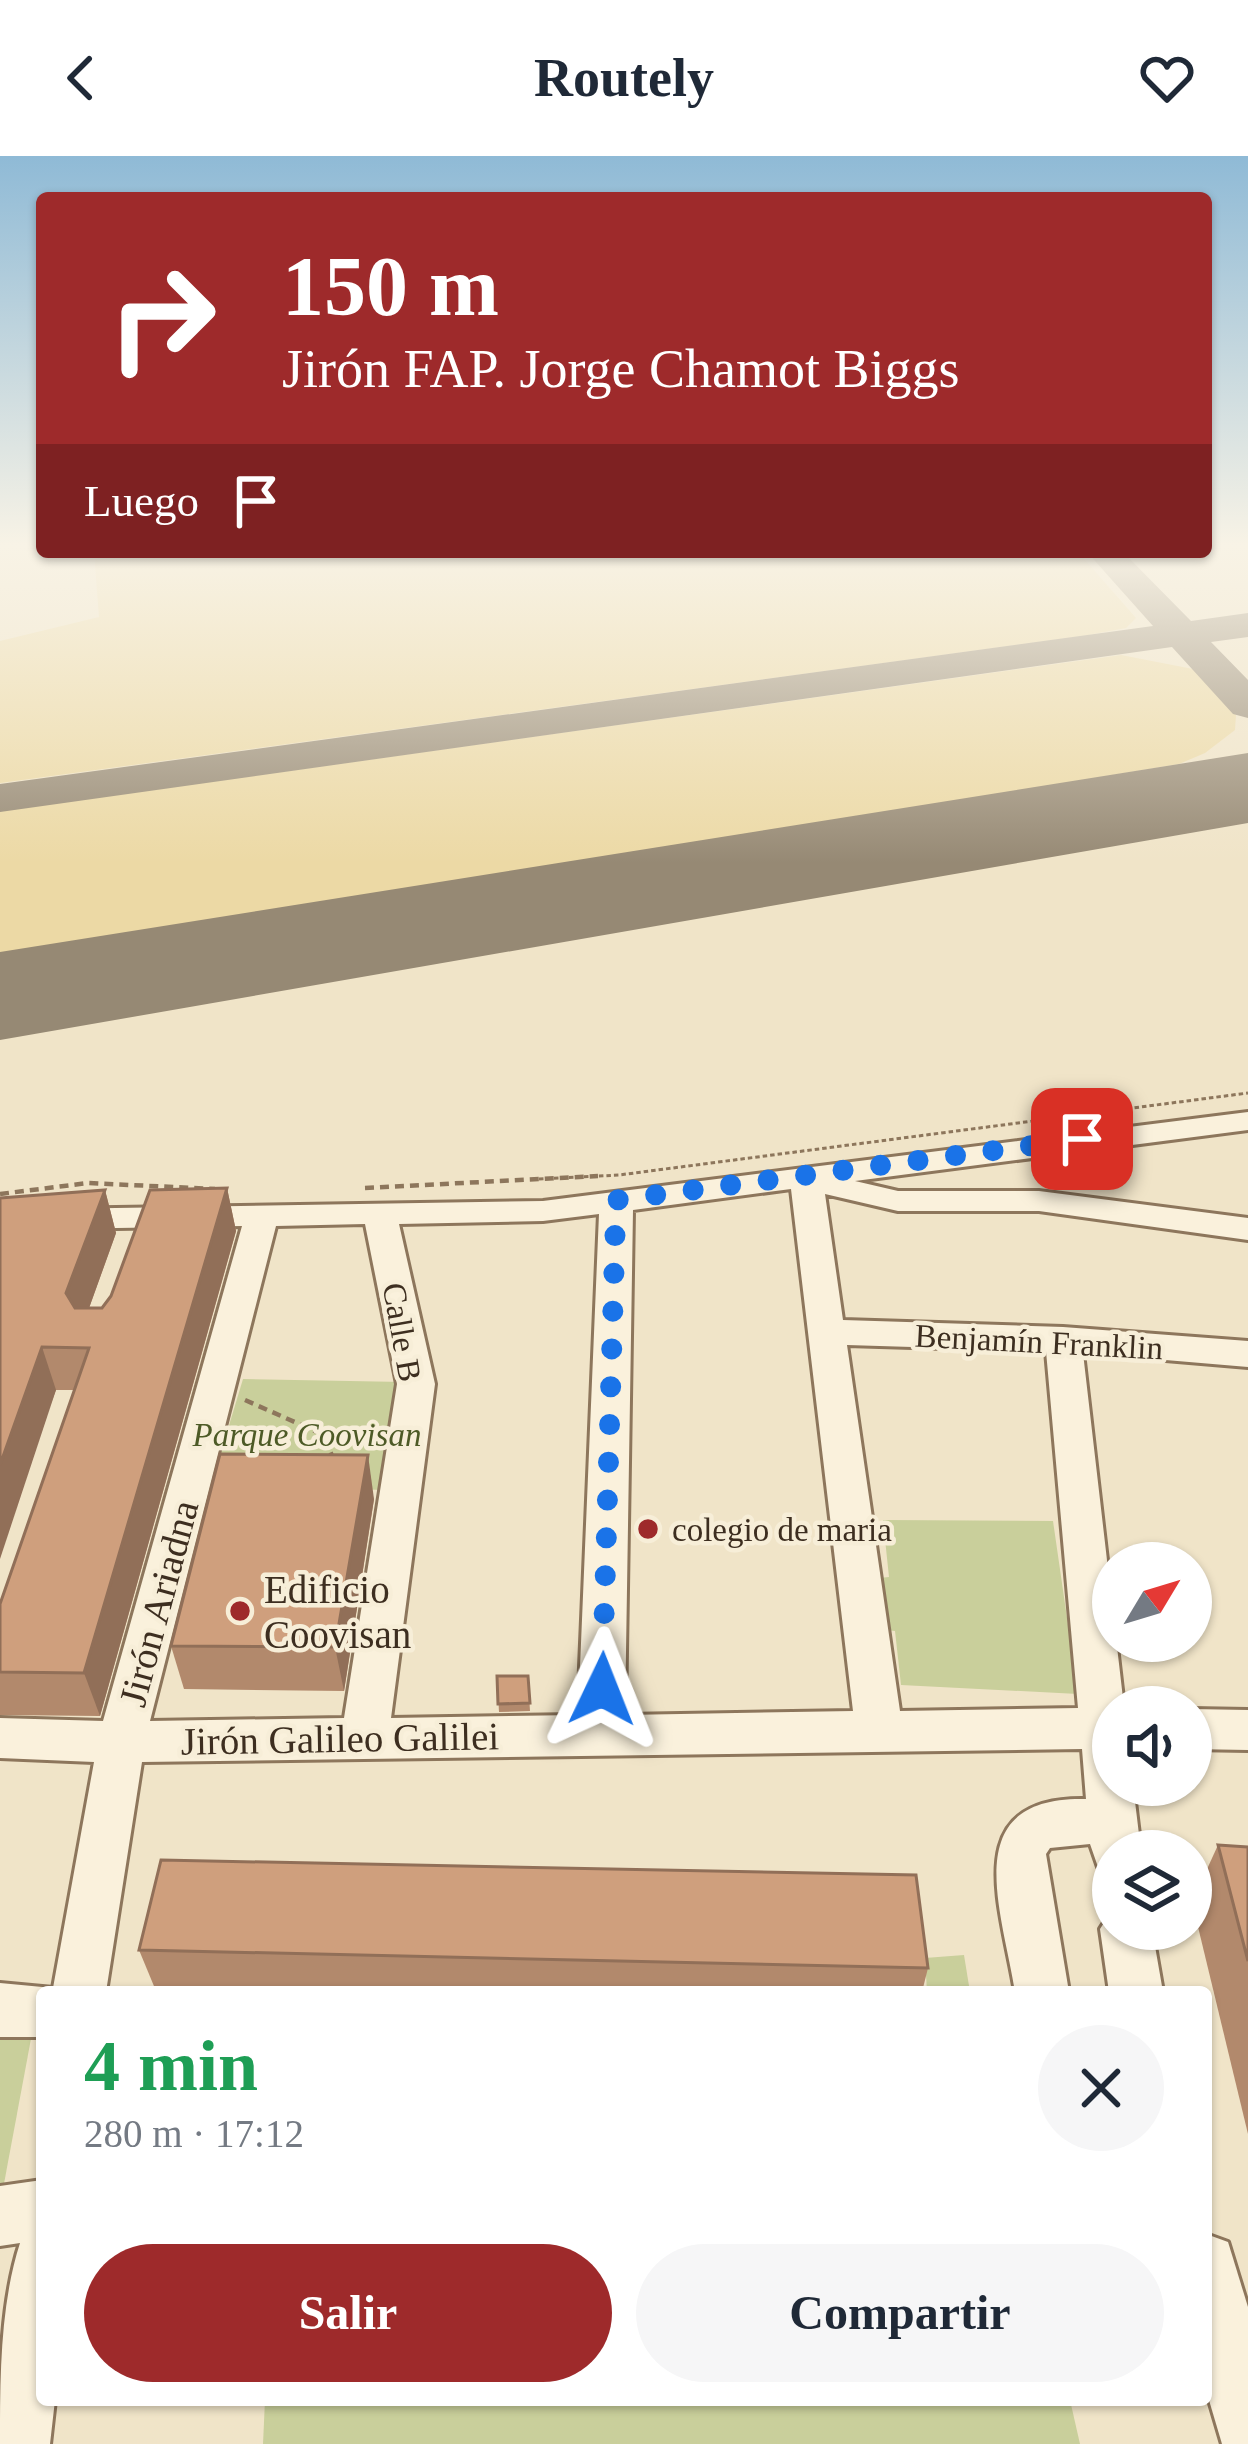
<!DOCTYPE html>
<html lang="es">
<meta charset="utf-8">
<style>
:root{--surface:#fff;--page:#f6f6f7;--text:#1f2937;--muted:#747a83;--accent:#9e2a2b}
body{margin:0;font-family:Georgia,serif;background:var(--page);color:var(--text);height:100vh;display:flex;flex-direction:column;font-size:45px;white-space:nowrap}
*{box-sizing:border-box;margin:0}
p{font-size:39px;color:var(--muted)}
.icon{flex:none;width:66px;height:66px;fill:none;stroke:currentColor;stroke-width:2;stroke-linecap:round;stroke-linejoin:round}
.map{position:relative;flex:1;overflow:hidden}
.side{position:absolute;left:36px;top:1830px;width:1176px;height:420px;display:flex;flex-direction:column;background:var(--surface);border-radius:12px;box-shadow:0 3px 9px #0004}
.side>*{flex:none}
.banner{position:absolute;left:36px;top:36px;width:1176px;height:366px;border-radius:12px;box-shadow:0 3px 9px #0004;background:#9e2a2b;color:#fff;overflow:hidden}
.needle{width:78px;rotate:52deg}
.fabs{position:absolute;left:1092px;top:1386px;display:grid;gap:24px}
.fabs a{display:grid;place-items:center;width:120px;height:120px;border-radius:50%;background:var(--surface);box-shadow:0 3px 9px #0004;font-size:60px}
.pin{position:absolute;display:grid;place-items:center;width:102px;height:102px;color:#fff;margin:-51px;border-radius:24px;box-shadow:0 6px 18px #0006}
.me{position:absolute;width:132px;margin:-66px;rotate:2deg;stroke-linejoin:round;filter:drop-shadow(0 0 9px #0008)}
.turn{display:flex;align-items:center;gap:42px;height:252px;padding:0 48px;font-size:54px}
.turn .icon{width:156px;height:156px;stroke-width:2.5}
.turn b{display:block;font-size:84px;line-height:102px}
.then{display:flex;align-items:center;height:114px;padding:0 48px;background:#0003;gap:24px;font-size:45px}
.round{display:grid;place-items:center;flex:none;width:126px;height:126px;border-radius:63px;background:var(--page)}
.head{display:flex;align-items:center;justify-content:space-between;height:204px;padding:0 48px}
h1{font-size:72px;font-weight:700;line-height:90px;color:#1e9e55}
.action{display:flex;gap:24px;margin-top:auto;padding:24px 48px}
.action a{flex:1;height:138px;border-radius:72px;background:var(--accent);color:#fff;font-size:48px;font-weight:700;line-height:138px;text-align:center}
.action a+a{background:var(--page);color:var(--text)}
header{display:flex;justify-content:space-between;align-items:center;height:156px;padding:0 48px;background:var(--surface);font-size:54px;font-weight:700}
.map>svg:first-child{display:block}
.green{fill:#c9cf9b}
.sand{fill:#ecd9a5}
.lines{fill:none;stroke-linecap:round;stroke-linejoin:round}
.taxiway{fill:#968974;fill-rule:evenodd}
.runway{fill:#968974;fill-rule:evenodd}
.minor-casing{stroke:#8d765c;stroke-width:6}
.path-far1{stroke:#8d765c;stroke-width:3;stroke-dasharray:4.5 3;stroke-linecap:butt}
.path{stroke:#8d765c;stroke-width:4.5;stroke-dasharray:9 6;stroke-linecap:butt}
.minor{fill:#faf1dc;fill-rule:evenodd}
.wall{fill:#b2896c}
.shaded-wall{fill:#916f58}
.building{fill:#cf9f7d;stroke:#916f58;stroke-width:3}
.route{stroke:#1a73e8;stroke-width:21;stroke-dasharray:0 37.8}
.poi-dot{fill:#9e2a2b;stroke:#f7eed8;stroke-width:4.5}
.labels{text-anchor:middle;stroke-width:9;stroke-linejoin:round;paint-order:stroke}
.street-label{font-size:33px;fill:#3d2e20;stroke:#f7eed8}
.park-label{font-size:33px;font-style:italic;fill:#4d5a26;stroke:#f7eed8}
.poi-label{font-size:33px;fill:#3d2e20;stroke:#f7eed8;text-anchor:start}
.near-poi-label{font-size:39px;fill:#3d2e20;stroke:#f7eed8;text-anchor:start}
.near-street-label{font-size:39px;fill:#3d2e20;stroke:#f7eed8}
</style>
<header><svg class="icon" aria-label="back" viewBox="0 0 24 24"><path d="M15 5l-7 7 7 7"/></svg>Routely<svg class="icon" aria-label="heart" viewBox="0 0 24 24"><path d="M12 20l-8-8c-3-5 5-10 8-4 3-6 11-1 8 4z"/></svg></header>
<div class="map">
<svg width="1248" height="2288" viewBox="0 0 1248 2288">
<rect width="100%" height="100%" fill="#f0e4c8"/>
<g class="green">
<path d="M243,1223L404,1226L384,1334L211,1329Z"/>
<path d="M883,1364L1053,1365L1078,1538L901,1529L895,1475L885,1474L879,1422L889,1421Z"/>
<path d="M964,1799L970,1836H927L925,1802Z"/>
<path d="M33,1872L3,2033H0V1873Z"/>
<path d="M265,2244H1070L1080,2288H263Z"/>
</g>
<g class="sand">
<path d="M94,396H1078L1136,462L1126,472L1083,480L0,627V485L99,461Z"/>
<path d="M1121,499L1193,513L1236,559L1235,574L1205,597L1179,608L0,803V655Z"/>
</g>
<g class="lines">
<g class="taxiway">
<path d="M1087,396H1123L1191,465L1248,457V481L1211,486L1248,524V562L1233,558L1172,491L0,656V628L1153,470Z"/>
<path d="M1248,617V646L1227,643L1220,633L1227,623Z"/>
</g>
<path class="runway" d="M1248,597V667L0,884V796Z"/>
<g class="minor-casing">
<g id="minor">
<path d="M1248,956V974L855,1025L898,1035H1039L1248,1062V1084L1039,1055H898L825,1038L843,1164L1063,1171L1248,1185V1211L1083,1197L1124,1551H1113V1629H1133L1141,1695H1113V1717L1098,1711L1090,1688L1050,1692L1046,1698L1069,1836H1015C1002,1753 956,1640 1086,1643L1082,1593L142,1606L106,1836H42V1881H0V1827L53,1832L94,1606L0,1602V1562L103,1565L242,1070L54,1073L0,1081V1059L54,1053L543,1045ZM791,1033L853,1555L625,1559L633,1054ZM599,1058L578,1559L391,1562L435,1228L399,1068L543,1065ZM365,1068L397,1228L344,1562L150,1565L276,1070ZM847,1189L1046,1195L1078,1552L900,1555Z"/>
<path d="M1191,1553L1248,1554V1594L1191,1593Z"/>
<path d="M1113,1753V1773H1152L1163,1836H1109L1100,1773Z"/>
<path d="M42,2024V2244H55L50,2288H0C0,2222 0,2149 20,2087L0,2090V2030Z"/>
<path d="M1206,2078L1228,2086L1248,2151V2288H1222L1206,2234Z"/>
</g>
</g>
<path class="path-far1" d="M539,1023L619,1019L1248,937"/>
<g class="path">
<path d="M365,1032L598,1020"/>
<path d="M0,1038L88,1027L215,1033"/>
<path d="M245,1244L324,1279L332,1300"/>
</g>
<use href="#minor" class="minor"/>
</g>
<g class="wall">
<path d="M227,1032L236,1075L100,1560L0,1559V1448L74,1234H56L50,1250L0,1042L105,1034L116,1077L89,1152H102Z"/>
<path d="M374,1343L344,1535L184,1533L171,1490Z"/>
<path d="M497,1520H528L530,1555L499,1556Z"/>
<path d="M1218,1689L1248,1691V1978L1192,1746Z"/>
<path d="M139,1794L928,1812L922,1836H188L156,1835Z"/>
</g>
<g class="shaded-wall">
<path d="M227,1032L236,1075L100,1560L84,1517Z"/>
<path d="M105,1034L116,1077L79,1180L66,1137Z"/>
<path d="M42,1191L56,1234L0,1403V1309Z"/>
<path d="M368,1299L374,1343L344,1535L335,1491Z"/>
</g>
<g class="building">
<path d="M227,1032L84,1517L0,1516V1448L89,1192L42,1191L0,1309V1042L105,1034L66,1137L75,1152H102L111,1140L150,1034Z"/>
<path d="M220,1298L368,1299L335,1491L171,1490Z"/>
<path d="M497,1520H528L530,1547L498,1548Z"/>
<path d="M1218,1689L1248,1691V1805Z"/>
<path d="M161,1704L916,1719L928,1812L139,1794Z"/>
</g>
<linearGradient id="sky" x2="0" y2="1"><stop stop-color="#8fbad6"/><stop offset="0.55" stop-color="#f8f3e6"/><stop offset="1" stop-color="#f8f3e6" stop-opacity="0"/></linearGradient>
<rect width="1248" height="707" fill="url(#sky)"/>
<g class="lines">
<path class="route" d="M602,1533L616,1044L1082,983"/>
</g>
<g class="poi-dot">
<circle cx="648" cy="1373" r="12"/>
<circle cx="240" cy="1455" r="12"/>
</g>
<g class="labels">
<g class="street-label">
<text transform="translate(403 1176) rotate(80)" y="12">Calle B</text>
<text transform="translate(1039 1185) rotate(3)" y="12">Benjamín Franklin</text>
</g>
<g class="park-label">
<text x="307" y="1290">Parque Coovisan</text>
</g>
<g class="poi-label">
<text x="672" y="1385">colegio de maria</text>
</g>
<g class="near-poi-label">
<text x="264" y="1447">Edificio<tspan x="264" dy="45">Coovisan</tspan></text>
</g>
<g class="near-street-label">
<text transform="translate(158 1447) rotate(-75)" y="14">Jirón Ariadna</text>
<text transform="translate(340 1582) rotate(-1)" y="14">Jirón Galileo Galilei</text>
</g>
</g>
</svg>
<div class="fabs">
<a><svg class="needle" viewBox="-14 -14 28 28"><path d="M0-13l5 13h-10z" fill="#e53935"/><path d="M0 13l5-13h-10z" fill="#747a83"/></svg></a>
<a><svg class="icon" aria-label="sound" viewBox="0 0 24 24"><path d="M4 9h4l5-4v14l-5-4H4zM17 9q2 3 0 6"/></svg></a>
<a><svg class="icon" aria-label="layers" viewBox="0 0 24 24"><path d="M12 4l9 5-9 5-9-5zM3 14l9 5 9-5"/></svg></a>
</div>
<div class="pin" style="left:1082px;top:983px;background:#d93025"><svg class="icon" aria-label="arrive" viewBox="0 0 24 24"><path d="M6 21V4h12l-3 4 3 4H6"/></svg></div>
<svg class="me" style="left:602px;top:1533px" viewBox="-20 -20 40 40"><path d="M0-17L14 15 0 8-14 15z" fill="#1a73e8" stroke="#fff" stroke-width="4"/></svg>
<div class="banner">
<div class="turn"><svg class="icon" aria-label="right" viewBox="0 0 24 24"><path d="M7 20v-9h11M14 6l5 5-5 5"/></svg><div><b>150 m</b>Jirón FAP. Jorge Chamot Biggs</div></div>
<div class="then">Luego<svg class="icon" aria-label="arrive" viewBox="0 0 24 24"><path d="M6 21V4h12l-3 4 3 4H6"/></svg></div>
</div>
<section class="side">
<div class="head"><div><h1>4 min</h1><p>280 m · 17:12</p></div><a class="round"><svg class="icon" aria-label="close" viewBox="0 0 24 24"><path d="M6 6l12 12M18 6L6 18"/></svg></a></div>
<div class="action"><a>Salir</a><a>Compartir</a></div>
</section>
</div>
